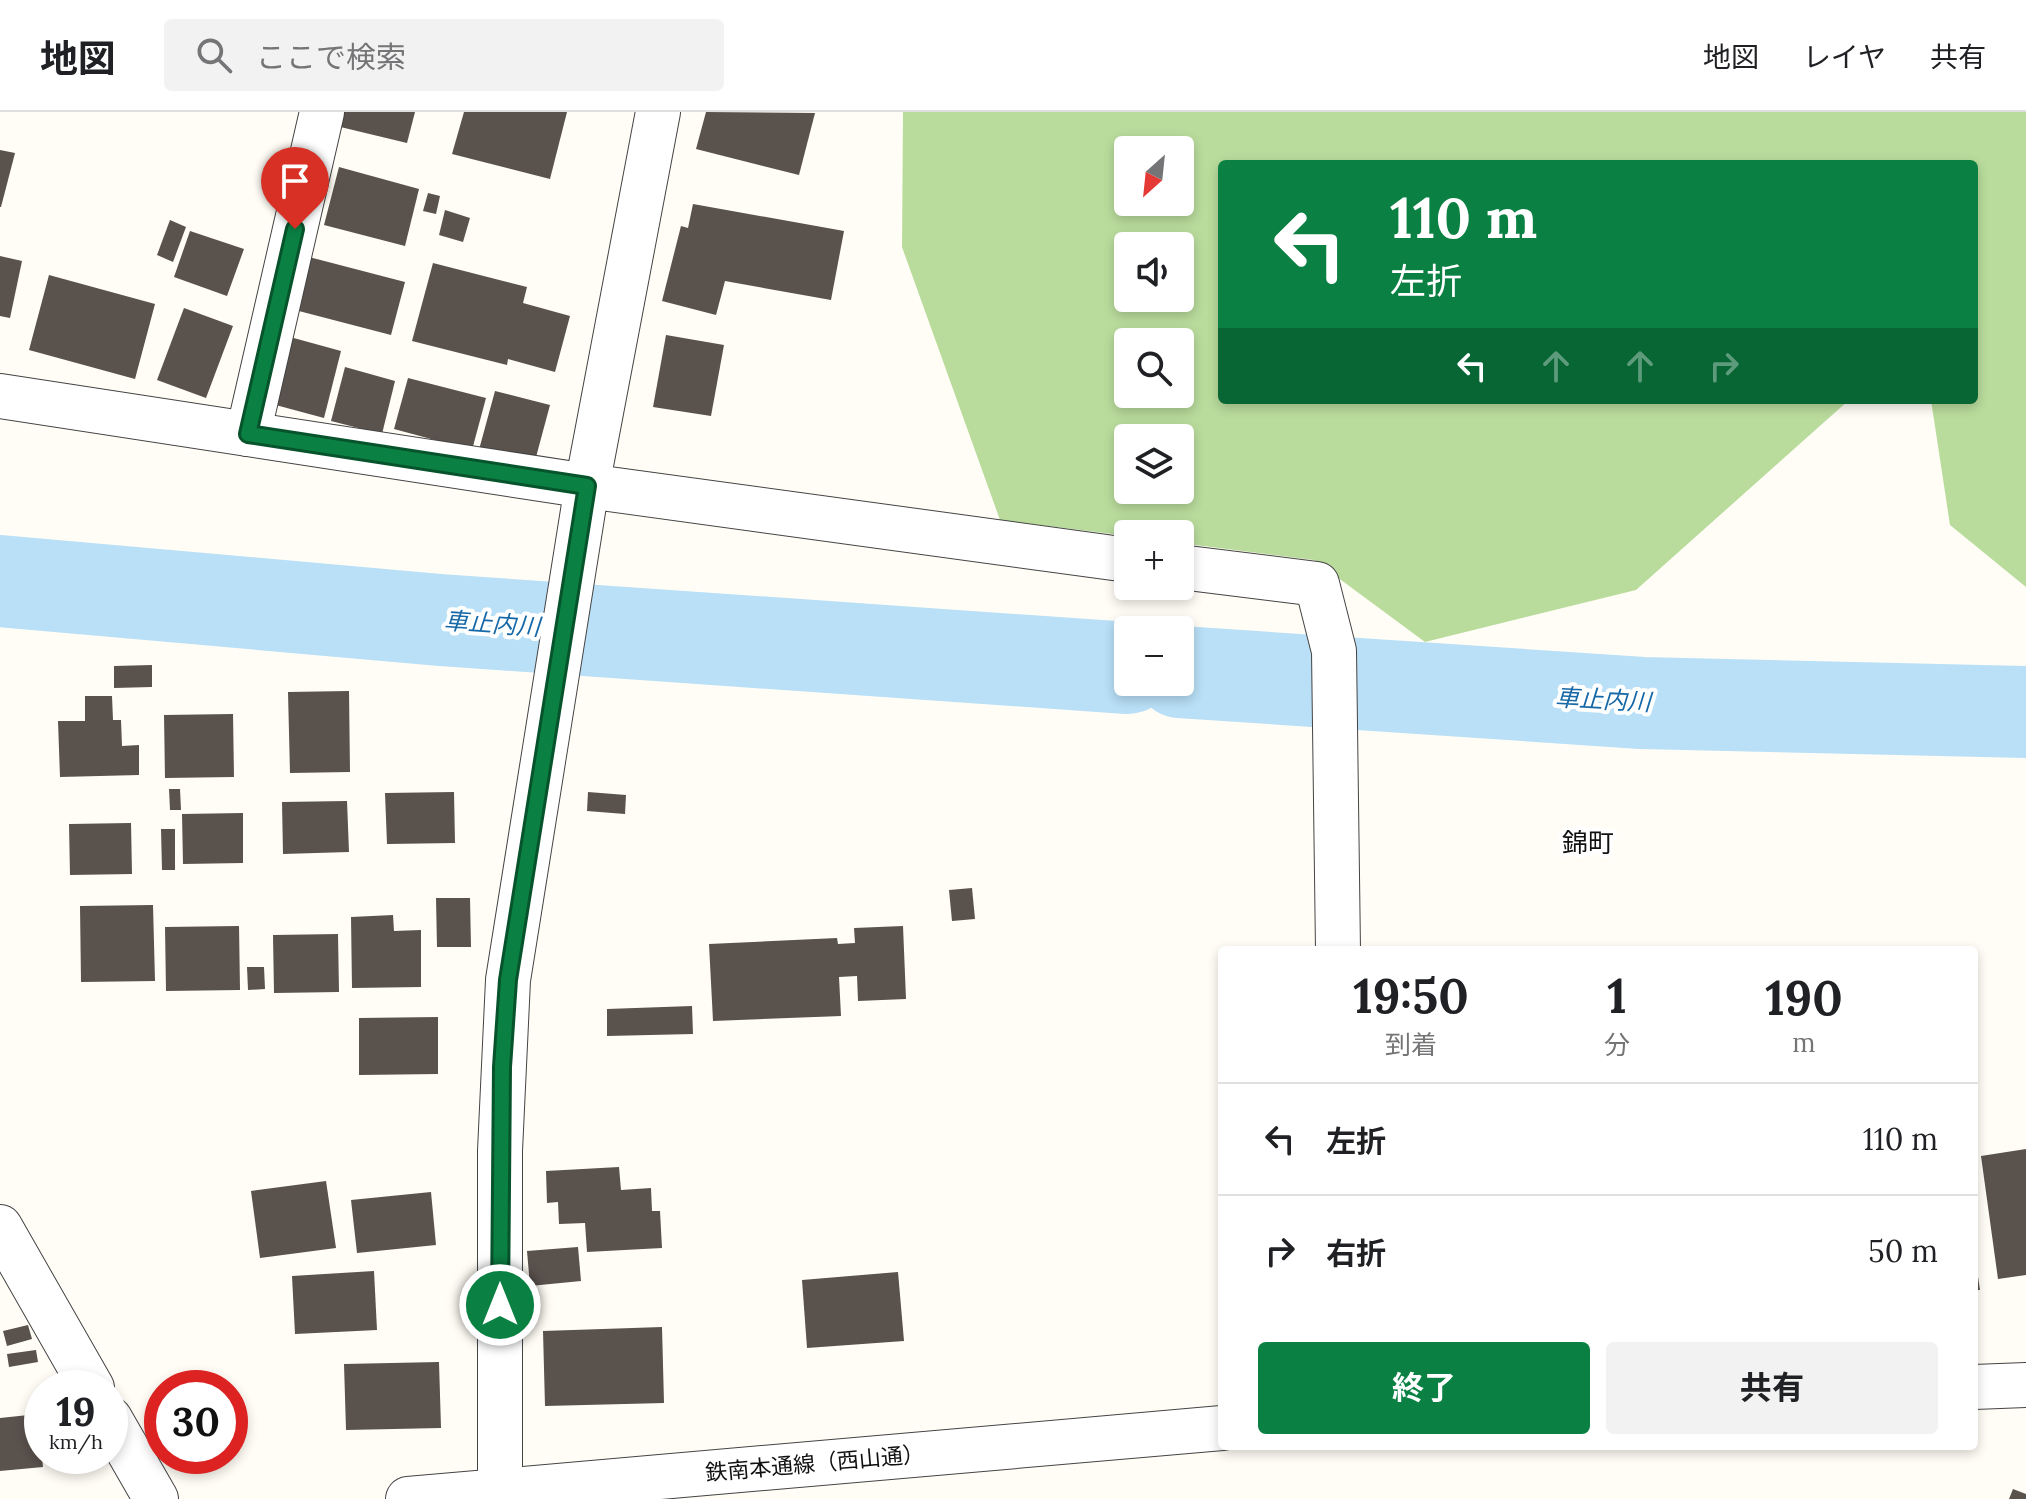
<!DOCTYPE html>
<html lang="ja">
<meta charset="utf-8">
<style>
:root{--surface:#fff;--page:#f2f2f2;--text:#202124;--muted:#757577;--line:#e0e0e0;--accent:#0b8043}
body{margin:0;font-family:Lora,"Noto Sans JP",serif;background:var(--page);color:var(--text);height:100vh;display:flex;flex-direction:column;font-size:30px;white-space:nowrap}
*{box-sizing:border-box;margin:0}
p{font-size:26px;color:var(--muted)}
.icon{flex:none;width:44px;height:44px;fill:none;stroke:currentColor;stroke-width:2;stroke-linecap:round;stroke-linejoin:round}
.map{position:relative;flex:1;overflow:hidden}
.panel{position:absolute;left:1218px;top:834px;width:760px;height:504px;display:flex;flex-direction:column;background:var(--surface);border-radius:8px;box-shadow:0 4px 12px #0003}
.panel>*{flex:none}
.top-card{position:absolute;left:1218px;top:48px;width:760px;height:244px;border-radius:8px;box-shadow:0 4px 12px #0003;background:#0b8043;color:#fff;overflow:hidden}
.needle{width:52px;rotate:207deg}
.controls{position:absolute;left:1114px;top:24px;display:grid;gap:16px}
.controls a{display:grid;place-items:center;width:80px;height:80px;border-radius:8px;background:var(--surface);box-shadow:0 4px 12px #0003;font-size:40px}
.speed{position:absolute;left:24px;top:1258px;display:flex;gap:16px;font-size:40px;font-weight:700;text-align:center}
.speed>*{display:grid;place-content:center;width:104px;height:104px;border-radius:50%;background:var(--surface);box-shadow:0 4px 12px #0003;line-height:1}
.speed small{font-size:20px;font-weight:400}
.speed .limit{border:12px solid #d22;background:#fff;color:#111}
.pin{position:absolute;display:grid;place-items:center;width:68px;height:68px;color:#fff;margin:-82px -34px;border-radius:50% 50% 50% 0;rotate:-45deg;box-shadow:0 0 8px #0007}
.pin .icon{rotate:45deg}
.me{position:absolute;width:88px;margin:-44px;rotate:0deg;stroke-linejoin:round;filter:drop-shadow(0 0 6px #0008)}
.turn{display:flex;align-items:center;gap:28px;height:168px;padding:0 40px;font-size:36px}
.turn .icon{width:104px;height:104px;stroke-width:2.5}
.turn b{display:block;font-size:56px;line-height:68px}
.lanes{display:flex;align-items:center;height:76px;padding:0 40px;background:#0003;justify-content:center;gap:40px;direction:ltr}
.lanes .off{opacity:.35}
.eta{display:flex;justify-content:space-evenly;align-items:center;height:136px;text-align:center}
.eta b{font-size:48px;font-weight:700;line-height:56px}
.action{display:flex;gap:16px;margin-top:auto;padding:16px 40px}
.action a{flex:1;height:92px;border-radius:8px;background:var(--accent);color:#fff;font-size:32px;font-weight:700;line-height:92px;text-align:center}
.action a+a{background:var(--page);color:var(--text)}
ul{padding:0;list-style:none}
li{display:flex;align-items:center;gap:24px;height:112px;padding:0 40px;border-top:2px solid var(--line)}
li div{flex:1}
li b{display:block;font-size:30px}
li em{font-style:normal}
header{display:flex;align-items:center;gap:48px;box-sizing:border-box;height:112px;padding:0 40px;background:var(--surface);border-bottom:2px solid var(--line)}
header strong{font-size:38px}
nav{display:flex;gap:44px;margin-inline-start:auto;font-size:28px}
.search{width:560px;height:72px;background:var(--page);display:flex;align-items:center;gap:20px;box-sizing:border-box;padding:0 28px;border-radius:8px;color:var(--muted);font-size:30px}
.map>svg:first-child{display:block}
.forest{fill:#b9dc9c;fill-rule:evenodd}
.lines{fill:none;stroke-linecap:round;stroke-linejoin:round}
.river{stroke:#b9e0f7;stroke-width:92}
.building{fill:#5a524d}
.minor-casing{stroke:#444;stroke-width:46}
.tertiary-casing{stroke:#444;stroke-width:46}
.minor{stroke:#fff;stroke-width:44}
.tertiary{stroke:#fff;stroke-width:44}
.route-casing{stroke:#07532c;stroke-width:20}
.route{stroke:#0b8043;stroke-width:14}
.labels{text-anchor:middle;stroke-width:8;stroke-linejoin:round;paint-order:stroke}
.street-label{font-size:22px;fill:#111;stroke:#fff}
.water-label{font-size:24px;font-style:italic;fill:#1768a6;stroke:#fff}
.quarter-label{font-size:26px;fill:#111;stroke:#fff}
</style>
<header>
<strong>地図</strong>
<div class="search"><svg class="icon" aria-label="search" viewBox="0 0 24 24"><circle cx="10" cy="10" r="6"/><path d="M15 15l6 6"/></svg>ここで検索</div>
<nav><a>地図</a><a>レイヤ</a><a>共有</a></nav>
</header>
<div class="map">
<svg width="2026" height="1387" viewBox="0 0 2026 1387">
<rect width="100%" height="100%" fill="#fffdf5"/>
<path class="forest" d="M903,0H2026V475L1950,413L1931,288H1974V52H1222V288H1849L1636,478L1425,530L1314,448L1180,431V422L1128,424L1000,408L902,135ZM1128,38H1180V90H1128ZM1128,134H1180V186H1128ZM1128,230H1180V282H1128ZM1128,326H1180V378H1128Z"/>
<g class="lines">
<g class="river">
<path d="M0,469L440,508L1128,556"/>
<path d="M1180,560L1642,591L2026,600"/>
</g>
</g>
<g class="building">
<path d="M332,0H415L407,31L328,12Z"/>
<path d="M464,0H567L550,67L452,42Z"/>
<path d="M706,0L815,1L799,63L696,37Z"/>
<path d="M0,38L15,41L1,95H0Z"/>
<path d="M339,55L419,77L405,134L324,113Z"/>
<path d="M428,81L440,84L436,102L423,99Z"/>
<path d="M693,92L844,119L831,188L725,169L716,203L662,189L681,114L688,116Z"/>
<path d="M445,98L470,106L463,130L439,123Z"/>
<path d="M170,108L186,115L173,150L157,143Z"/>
<path d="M190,119L244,137L227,184L174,165Z"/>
<path d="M0,144L22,149L10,206L0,204Z"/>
<path d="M309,145L405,170L391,223L295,198Z"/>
<path d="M433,151L527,175L523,191L570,204L555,260L508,247L507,253L412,229Z"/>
<path d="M49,163L155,192L135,267L29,238Z"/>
<path d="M184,196L233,214L206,286L157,268Z"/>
<path d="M666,223L724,233L711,304L653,295Z"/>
<path d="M290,225L341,239L324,306L272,292Z"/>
<path d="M345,255L395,269L382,322L331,309Z"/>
<path d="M408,266L486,286L472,338L394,317Z"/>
<path d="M495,279L550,293L532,360L477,345Z"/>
<path d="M152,553V575L114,576V554Z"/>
<path d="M349,579L350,660L290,661L288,580Z"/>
<path d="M85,584H112L113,608H121L122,634L139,633V663L60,665L58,609H85Z"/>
<path d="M233,602L234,665L165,666L164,603Z"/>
<path d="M169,677H180L181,698H170Z"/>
<path d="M454,680L455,731L387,732L385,681Z"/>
<path d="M588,680L626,683L625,702L587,699Z"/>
<path d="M347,689L349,740L283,742L282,690Z"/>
<path d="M243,701V751L183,752L182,702Z"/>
<path d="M131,711L132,762L70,763L69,712Z"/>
<path d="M161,717H175V758H162Z"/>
<path d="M972,776L975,807L952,809L949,778Z"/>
<path d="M436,786H470L471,835H437Z"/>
<path d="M153,793L155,869L81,870L80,794Z"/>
<path d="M393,803L394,819L421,818V875L352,876L351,805Z"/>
<path d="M239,814L240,878L166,879L165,815Z"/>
<path d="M903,814L906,887L858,889L857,864L839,865L841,904L713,909L709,832L837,826L838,832L855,831L854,816Z"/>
<path d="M338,822L339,880L274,881L273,823Z"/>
<path d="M247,855H264L265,877L248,878Z"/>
<path d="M692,894L693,922L607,924V897Z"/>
<path d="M438,905V962L359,963V906Z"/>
<path d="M2026,1037V1163L1998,1167L1981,1044Z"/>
<path d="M619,1055L621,1078L651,1076L652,1099H660L662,1136L587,1140L585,1111L559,1112L558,1090L547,1091L546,1059Z"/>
<path d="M326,1069L336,1136L260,1146L251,1079Z"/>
<path d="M431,1080L436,1133L357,1141L351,1088Z"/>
<path d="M578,1135L581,1169L530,1174L527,1139Z"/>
<path d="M1974,1138L1980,1178H1974Z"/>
<path d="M374,1159L377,1218L295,1222L292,1164Z"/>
<path d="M898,1160L904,1229L807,1236L802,1168Z"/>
<path d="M28,1213L32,1227L7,1234L3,1219Z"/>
<path d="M662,1215L664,1291L545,1294L543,1219Z"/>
<path d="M36,1238L38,1250L9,1255L7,1242Z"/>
<path d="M439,1250L441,1316L346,1318L344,1252Z"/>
<path d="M38,1302L43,1355L0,1359V1306Z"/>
<path d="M2013,1377L2026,1382V1387H2009Z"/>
</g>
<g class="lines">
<g class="minor-casing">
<g id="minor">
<path d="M0,284L587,374L658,0"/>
<path d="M248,322L322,0"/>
<path d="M1180,455L1317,472L1334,539L1338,838"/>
<path d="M0,1115L92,1276"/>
<path d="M110,1307L156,1387"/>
<path d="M500,1378V1039L508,868L587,374L1128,448"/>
</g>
</g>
<g class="tertiary-casing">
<g id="tertiary">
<path d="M1974,1275L2026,1273"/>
<path d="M408,1387L1222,1316"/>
</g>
</g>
<use href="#minor" class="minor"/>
<use href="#tertiary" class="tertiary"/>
</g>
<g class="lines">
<g class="route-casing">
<path id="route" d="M295,117L248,322L587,374L508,868L502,955L500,1193"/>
</g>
<use href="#route" class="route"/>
</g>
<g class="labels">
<g class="street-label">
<text transform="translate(815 1351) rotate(-5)" y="8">鉄南本通線（西山通）</text>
</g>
<g class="water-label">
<text transform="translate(492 512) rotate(4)" y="8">車止内川</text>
<text transform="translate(1603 588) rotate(3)" y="8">車止内川</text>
</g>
<g class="quarter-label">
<text x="1588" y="740">錦町</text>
</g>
</g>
</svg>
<div class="controls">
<a><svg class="needle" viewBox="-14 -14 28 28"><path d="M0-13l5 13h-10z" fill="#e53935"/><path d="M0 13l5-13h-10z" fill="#757577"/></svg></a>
<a><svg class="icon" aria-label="sound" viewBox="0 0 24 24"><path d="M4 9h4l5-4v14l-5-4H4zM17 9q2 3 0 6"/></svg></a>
<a><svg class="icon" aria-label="search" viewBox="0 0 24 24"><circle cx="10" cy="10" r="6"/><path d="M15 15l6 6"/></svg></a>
<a><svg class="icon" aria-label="layers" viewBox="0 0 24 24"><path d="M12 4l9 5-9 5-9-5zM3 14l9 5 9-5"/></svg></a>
<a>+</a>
<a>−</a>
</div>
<div class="speed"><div>19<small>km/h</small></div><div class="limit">30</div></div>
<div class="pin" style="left:295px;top:117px;background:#d93025"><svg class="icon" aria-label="arrive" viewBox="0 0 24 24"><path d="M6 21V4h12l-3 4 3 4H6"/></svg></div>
<svg class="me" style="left:500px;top:1193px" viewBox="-20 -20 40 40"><circle r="17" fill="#0b8043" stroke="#fff" stroke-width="3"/><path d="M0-11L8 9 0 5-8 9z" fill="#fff"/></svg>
<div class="top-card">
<div class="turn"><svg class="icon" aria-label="left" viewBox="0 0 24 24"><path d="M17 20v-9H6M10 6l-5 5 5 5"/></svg><div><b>110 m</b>左折</div></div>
<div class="lanes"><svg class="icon" aria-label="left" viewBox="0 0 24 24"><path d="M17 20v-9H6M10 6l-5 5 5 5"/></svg><svg class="icon off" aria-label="ahead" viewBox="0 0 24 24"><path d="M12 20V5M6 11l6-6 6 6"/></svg><svg class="icon off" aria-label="ahead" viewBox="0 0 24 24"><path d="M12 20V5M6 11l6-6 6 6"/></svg><svg class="icon off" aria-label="right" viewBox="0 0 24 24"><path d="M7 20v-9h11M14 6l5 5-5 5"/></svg></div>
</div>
<section class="panel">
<div class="eta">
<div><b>19:50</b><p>到着</p></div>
<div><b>1</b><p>分</p></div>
<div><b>190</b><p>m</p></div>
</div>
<ul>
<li><svg class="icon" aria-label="left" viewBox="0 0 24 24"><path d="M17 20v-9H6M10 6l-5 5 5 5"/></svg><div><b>左折</b></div><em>110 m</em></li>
<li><svg class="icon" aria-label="right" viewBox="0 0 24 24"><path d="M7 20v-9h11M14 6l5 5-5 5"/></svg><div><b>右折</b></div><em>50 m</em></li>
</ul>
<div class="action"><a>終了</a><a>共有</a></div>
</section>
</div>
